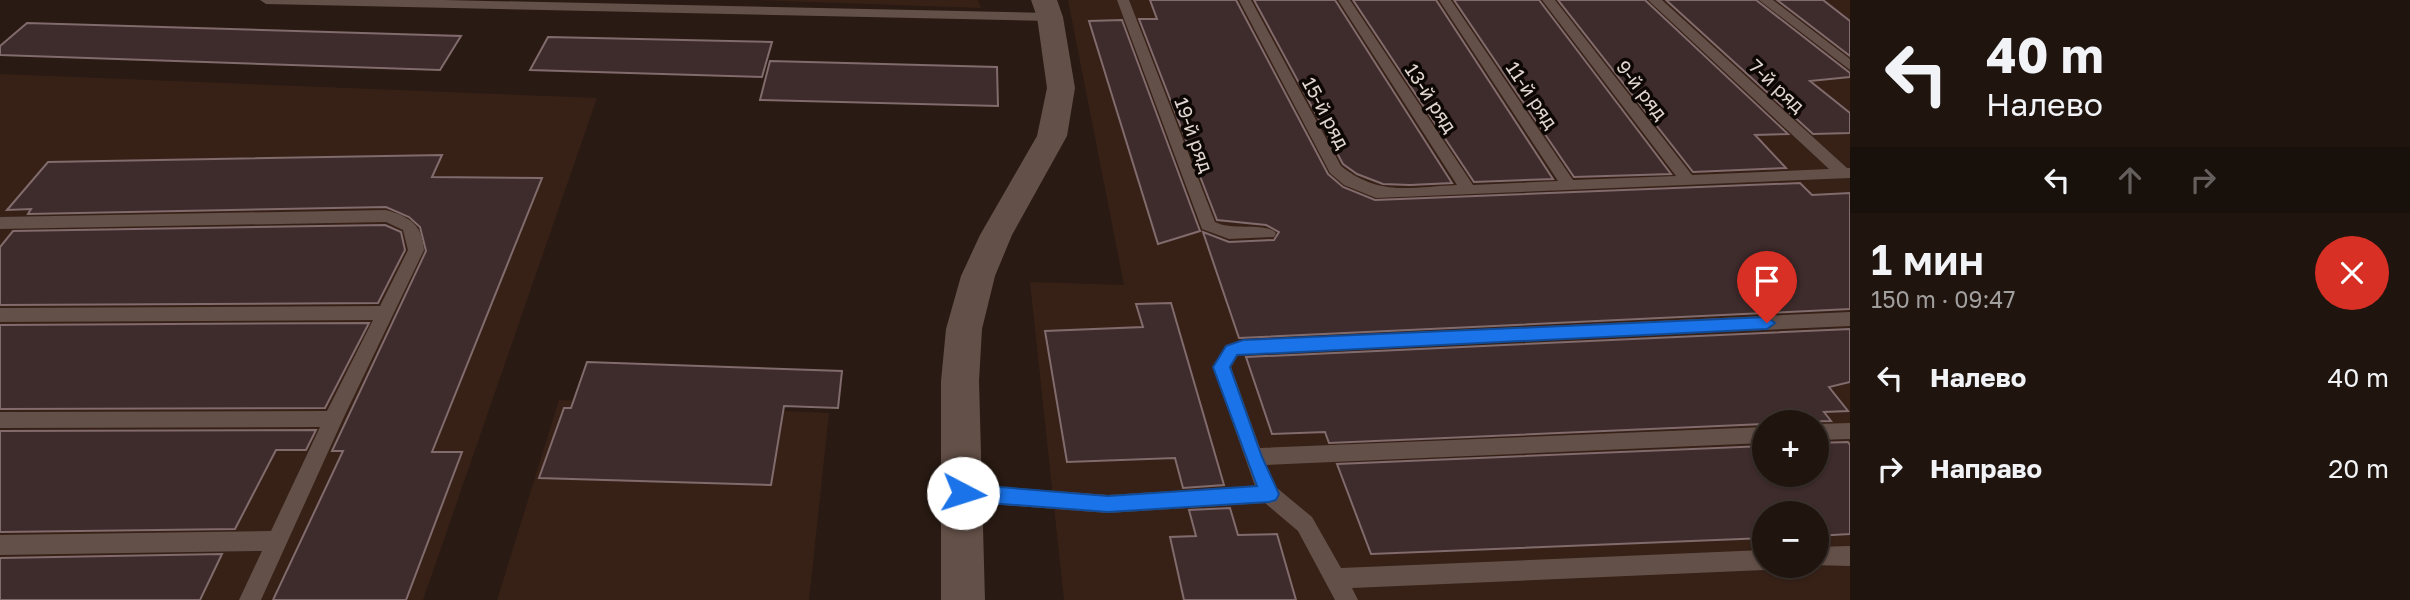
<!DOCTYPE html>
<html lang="ru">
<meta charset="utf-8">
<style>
:root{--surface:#1f140e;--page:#2c211c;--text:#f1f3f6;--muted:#a19e9e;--line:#3c332e}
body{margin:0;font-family:"Golos Text",sans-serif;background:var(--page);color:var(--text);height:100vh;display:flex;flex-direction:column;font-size:26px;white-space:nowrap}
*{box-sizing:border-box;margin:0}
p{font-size:23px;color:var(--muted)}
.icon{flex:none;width:38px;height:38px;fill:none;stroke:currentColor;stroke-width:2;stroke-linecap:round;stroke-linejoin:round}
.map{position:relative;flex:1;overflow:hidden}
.side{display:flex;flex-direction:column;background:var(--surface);width:560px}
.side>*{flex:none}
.banner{background:#1f140e;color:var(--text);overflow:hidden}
.fabs{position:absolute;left:1752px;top:410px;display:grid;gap:14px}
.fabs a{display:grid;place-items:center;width:77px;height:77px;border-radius:50%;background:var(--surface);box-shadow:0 2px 5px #0004,0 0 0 2px var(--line);font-size:35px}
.pin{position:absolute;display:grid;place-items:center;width:60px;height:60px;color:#fff;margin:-72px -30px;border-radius:50% 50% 50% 0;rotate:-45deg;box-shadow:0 0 7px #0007}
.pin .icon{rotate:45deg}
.me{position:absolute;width:77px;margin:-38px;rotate:95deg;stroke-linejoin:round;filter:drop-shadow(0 0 5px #0008)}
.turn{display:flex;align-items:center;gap:24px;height:147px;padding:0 21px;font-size:32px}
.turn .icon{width:91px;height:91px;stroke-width:2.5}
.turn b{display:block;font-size:49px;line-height:60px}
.lanes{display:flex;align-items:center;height:66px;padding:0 21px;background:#0003;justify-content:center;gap:35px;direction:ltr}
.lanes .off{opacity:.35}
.round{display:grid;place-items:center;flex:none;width:74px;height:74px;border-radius:37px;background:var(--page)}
.summary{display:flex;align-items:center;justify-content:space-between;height:119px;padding:0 21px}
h1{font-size:42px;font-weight:600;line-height:52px}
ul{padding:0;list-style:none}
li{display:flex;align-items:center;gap:21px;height:91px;padding:0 21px}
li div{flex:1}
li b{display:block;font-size:26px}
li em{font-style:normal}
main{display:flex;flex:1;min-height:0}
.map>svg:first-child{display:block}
.built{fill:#372117;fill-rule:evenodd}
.building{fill:#3e2b2c;stroke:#816b6c;stroke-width:2}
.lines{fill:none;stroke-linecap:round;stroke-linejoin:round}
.service{fill:#635048;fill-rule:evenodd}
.minor{fill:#635048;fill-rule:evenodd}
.route{fill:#1a73e8;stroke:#114b97;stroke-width:2}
.labels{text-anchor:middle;stroke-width:7;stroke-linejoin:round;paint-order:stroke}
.street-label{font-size:19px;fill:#e2d6d1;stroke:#0d0704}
</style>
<main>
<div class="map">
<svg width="1850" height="600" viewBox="0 0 1850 600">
<rect width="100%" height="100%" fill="#291a13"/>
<g class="built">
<path d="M758,0H978L981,8Z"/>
<path d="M1068,0H1850V600H1064L1030,282L1124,285ZM1764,422H1816V474H1764ZM1764,513H1816V565H1764Z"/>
<path d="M0,74L597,98L423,600H0Z"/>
<path d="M559,400L829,413L809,600H497Z"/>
</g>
<g class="building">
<path d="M1150,0H1236L1328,174L1343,187L1375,200L1800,183L1812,195L1850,193V309L1239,338L1203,232L1229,242L1274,240L1279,232L1266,225L1217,220L1139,19H1157Z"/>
<path d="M1254,0H1335L1452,183L1410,185L1383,184L1357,174L1343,164Z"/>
<path d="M1353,0H1436L1553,179L1474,182Z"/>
<path d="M1454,0H1539L1671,174L1574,177Z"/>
<path d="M1558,0H1645L1788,134L1755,135L1786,168L1693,172Z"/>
<path d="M1666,0H1756L1850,73V77L1810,81L1850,113V133L1813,134Z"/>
<path d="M1777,0H1823L1850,21V56Z"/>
<path d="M1122,20L1200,231L1158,244L1089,21Z"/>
<path d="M27,23L461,36L440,70L0,55V46Z"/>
<path d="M548,37L772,42L762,77L530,70Z"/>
<path d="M770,61L997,67L998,106L760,100Z"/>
<path d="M442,155L432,177L542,178L432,452H462L406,600H273L343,451H332L426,251L420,227L409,217L386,207L28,214L31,209L7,210L48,162Z"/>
<path d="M385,225L401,232L405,250L378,303L0,305V247L13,231Z"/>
<path d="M1171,303L1224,485L1183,488L1175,458L1067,462L1045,331L1143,327L1136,304Z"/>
<path d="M369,323L325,408L0,409V325Z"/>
<path d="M1850,329V382L1829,387L1848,411L1824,412L1831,421L1764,422V424L1329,443L1325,432L1272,434L1246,357Z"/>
<path d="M587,362L842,371L838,408L784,406L771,485L539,478L564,408H571Z"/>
<path d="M316,430L306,450H276L235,529L0,532V431Z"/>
<path d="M1848,442L1850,445V534L1816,536V513H1764V538L1741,539L1371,554L1337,464L1764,446V474H1816V443Z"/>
<path d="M1230,508L1238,535L1277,534L1296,600H1184L1170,537L1196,536L1189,510Z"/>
<path d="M222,554L200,600H0V558Z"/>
</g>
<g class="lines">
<g class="service">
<path d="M260,0H444L1050,13L1057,17L1050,21L266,4Z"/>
<path d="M1117,0H1129L1215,222C1232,231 1267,222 1276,233L1274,237L1229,239L1202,229Z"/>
<path d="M1239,0H1251L1341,166C1380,197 1411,187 1457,185L1338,0H1350L1473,185L1558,181L1439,0H1451L1573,180L1676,176L1542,0H1555L1692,175L1829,169L1648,0H1662L1847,168H1850V178L1376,198L1344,185L1330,173Z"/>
<path d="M1759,0H1773L1850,59V70Z"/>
<path d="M386,210C410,217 422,224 424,250L343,419L261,600H239L262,551L0,555V535L271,531L320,427L0,428V412L327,411L373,320L0,322V308L380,306L408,250L403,230L386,222L0,229V217Z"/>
<path d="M1850,312V326L1243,354L1238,355L1231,367L1260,448L1764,427V443L1266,465L1277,488L1312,517L1341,568L1764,550V565H1772L1764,570L1352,588L1358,600H1335L1298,531L1265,503L1108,513L963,502L956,499L953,493L956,487L963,484L1108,495L1255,486L1213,367L1226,345L1243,340Z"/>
<path d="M1850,423V439L1816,440V424Z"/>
<path d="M1850,546V566L1812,565H1816V547Z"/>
</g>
<path class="minor" d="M1031,0H1057L1063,17L1075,88L1067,136L1012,235L995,276L982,329L979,381L985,600H941V381L946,329L961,276L980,235L1037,136L1047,88L1037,17Z"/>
</g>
<path class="route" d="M1767,317L1775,323L1767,329L1237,355L1230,367L1262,457L1279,494L1276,500L1269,502L1108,512L963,501L956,498L954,493L956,487L963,484L1108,496L1257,486L1213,367L1226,346L1243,340Z"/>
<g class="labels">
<g class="street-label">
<text transform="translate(1777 86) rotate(43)" y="7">7-й ряд</text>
<text transform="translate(1642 90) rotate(52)" y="7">9-й ряд</text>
<text transform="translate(1532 95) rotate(56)" y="7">11-й ряд</text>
<text transform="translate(1431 98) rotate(57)" y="7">13-й ряд</text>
<text transform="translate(1326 113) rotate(62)" y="7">15-й ряд</text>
<text transform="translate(1194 135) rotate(70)" y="7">19-й ряд</text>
</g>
</g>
</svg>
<div class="fabs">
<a>+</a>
<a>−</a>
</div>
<div class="pin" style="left:1767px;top:323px;background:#d93025"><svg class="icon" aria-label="arrive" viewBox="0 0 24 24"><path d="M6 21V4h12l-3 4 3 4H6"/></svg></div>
<svg class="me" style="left:963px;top:493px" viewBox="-20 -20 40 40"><circle r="19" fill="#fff"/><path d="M0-13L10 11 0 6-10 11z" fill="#1a73e8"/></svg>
</div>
<section class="side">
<div class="banner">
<div class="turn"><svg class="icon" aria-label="left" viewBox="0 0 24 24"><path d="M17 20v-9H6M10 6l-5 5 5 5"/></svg><div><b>40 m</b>Налево</div></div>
<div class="lanes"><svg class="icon" aria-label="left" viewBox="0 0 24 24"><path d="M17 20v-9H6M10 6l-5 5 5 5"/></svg><svg class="icon off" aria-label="ahead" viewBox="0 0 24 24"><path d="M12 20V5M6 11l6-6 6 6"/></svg><svg class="icon off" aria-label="right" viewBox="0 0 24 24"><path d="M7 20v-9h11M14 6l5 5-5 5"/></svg></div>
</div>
<div class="summary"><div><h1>1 мин</h1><p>150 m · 09:47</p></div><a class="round" style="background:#d93025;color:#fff"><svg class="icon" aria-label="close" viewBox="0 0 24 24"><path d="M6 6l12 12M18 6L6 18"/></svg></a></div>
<ul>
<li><svg class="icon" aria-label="left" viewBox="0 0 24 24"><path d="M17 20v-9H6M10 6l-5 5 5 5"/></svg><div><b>Налево</b></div><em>40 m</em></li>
<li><svg class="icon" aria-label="right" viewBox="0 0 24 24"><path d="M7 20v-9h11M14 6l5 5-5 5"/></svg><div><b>Направо</b></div><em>20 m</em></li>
</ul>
</section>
</main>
